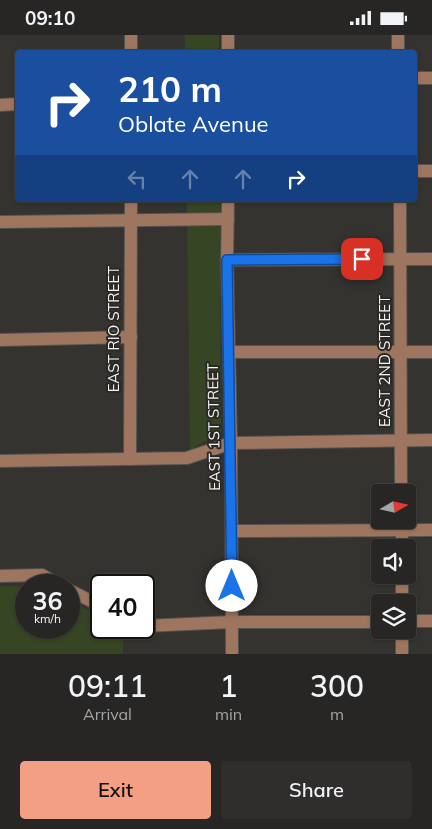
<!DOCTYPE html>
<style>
:root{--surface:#272624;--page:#2f2e2c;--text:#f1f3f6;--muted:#a4a5a6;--line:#434341;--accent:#f39f84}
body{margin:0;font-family:Mulish,sans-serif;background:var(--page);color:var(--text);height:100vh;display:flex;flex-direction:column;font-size:19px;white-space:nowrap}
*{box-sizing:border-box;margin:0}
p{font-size:16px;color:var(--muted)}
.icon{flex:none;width:28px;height:28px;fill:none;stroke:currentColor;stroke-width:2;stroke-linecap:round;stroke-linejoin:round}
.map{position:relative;height:619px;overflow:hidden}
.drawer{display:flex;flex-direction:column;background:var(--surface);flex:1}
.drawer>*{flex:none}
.hud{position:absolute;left:15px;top:15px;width:402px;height:152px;border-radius:5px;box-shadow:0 1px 4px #0004,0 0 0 1px var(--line);background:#1a4fa0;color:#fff;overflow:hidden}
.needle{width:32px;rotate:81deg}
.tools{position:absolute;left:371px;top:449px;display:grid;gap:10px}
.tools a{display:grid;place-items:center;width:45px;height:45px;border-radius:5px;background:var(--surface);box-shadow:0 1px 4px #0004,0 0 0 1px var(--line);font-size:25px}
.speed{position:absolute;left:15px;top:539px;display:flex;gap:10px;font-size:25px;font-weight:700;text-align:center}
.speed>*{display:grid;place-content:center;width:65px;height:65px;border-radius:50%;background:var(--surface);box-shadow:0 1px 4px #0004,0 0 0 1px var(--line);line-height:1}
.speed small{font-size:12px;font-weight:400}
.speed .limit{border:2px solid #111;border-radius:8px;background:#fff;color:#111}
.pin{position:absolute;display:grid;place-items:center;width:42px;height:42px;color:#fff;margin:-21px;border-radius:10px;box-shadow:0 2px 8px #0006}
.me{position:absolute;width:55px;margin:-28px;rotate:0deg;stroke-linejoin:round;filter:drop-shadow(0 0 4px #0008)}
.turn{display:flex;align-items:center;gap:18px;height:105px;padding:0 20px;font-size:22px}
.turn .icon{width:65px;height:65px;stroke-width:2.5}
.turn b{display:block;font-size:35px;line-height:42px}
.lanes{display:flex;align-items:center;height:48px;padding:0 20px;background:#0003;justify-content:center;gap:25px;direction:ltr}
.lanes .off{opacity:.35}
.eta{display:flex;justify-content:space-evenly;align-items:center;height:85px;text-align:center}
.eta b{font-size:30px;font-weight:600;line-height:35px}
.action{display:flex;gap:10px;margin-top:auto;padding:10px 20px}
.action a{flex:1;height:58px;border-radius:5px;background:var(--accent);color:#111;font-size:20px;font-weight:600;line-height:58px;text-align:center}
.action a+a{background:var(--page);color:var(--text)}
.status{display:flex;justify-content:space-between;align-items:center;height:35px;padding:0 25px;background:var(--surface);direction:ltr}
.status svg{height:14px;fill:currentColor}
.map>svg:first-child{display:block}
.green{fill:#364524}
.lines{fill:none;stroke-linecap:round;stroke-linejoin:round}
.minor-casing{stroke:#53524f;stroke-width:14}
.minor{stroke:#9e7660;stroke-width:12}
.route-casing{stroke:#114b97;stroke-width:12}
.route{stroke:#1a73e8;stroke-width:9}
.labels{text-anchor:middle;stroke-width:4;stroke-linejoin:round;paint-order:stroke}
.street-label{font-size:15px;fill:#f5f4f2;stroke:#2a2926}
</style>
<div class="status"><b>09:10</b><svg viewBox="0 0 49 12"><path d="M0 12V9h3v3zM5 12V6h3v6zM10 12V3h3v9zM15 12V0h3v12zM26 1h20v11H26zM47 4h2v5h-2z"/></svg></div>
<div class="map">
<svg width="432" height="619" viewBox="0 0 432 619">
<rect width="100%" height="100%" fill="#343330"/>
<g class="green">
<rect x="185" y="0" width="34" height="17"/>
<path d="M187,165H220L221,397L190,415Z"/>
<path d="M0,551H26V592H69V565L101,582V592L123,593V619H0Z"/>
</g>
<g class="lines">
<g class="minor-casing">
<g id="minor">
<path d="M131,0V18"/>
<path d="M228,0V18"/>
<path d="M398,0V18"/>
<path d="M415,43H432"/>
<path d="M0,70L18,69"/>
<path d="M415,136H432"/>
<path d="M228,165L227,225L231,408L232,619"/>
<path d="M400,165L401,458"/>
<path d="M0,187L228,184"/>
<path d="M227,225L432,224"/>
<path d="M0,305L131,302"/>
<path d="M229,317H432"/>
<path d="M130,424L131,165"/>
<path d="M0,426L187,423L231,408L432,405"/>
<path d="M402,485V512"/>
<path d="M232,496L432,495"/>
<path d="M0,541L42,540L60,550"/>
<path d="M69,555L101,571"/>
<path d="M402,568V540"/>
<path d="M408,586H432"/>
<path d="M144,591L232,587H380"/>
<path d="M402,595V619"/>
</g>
</g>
<use href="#minor" class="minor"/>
</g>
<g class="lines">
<g class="route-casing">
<path id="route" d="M232,551L227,225L362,224"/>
</g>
<use href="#route" class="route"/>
</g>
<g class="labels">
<g class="street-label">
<text transform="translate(114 294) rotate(-90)" y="5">EAST RIO STREET</text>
<text transform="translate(385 326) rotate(-90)" y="5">EAST 2ND STREET</text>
<text transform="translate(214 392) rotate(-91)" y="5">EAST 1ST STREET</text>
</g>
</g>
</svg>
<div class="tools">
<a><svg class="needle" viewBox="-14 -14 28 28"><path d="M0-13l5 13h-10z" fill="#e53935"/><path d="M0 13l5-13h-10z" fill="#a4a5a6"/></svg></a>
<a><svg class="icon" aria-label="sound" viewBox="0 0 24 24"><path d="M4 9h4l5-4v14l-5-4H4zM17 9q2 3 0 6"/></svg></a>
<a><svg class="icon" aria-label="layers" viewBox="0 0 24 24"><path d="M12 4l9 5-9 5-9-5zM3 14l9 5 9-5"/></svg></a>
</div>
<div class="speed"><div>36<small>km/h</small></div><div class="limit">40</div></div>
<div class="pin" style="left:362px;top:224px;background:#d93025"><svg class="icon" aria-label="arrive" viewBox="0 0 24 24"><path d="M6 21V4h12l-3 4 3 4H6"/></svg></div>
<svg class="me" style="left:232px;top:551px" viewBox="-20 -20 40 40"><circle r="19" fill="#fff"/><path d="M0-13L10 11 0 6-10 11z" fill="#1a73e8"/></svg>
<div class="hud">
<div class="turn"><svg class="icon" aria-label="right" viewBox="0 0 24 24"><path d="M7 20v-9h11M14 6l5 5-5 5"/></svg><div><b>210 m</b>Oblate Avenue</div></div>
<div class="lanes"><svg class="icon off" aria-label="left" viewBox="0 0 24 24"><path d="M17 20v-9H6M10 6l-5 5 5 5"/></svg><svg class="icon off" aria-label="ahead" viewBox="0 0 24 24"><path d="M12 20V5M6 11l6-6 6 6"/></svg><svg class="icon off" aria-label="ahead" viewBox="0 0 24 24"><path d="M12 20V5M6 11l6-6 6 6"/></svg><svg class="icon" aria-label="right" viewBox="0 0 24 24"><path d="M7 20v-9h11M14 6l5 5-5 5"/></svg></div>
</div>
</div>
<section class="drawer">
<div class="eta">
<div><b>09:11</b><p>Arrival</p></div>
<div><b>1</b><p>min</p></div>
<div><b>300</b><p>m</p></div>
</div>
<div class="action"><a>Exit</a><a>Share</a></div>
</section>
